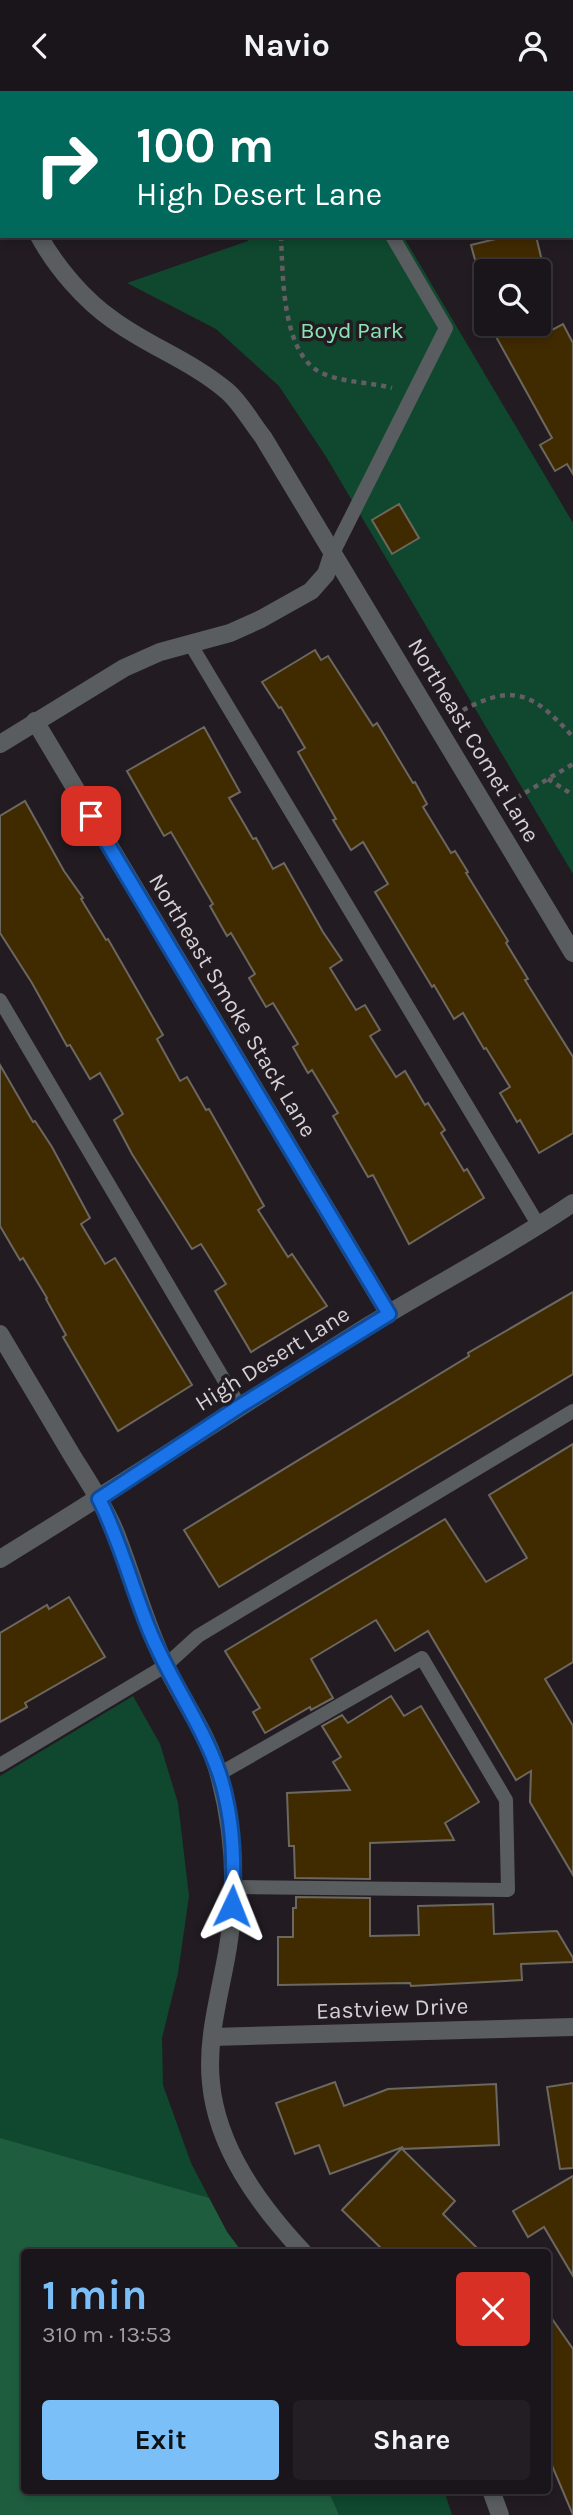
<!DOCTYPE html>
<meta charset="utf-8">
<style>
:root{--surface:#1a151a;--page:#231e23;--text:#f1f3f6;--muted:#9f9fa2;--line:#383439;--accent:#7abff8}
body{margin:0;font-family:Karla,sans-serif;background:var(--page);color:var(--text);height:100vh;display:flex;flex-direction:column;font-size:26px;white-space:nowrap}
*{box-sizing:border-box;margin:0}
p{font-size:23px;color:var(--muted)}
.icon{flex:none;width:38px;height:38px;fill:none;stroke:currentColor;stroke-width:2;stroke-linecap:round;stroke-linejoin:round}
.map{position:relative;flex:1;overflow:hidden}
.drawer{position:absolute;left:21px;top:2158px;width:530px;height:245px;display:flex;flex-direction:column;background:var(--surface);border-radius:7px;box-shadow:0 4px 10px #0003,0 0 0 2px var(--line)}
.drawer>*{flex:none}
.banner{position:absolute;left:0px;top:0px;width:574px;height:147px;box-shadow:0 4px 10px #0003,0 0 0 2px var(--line);background:#00695c;color:#fff;overflow:hidden}
.fabs{position:absolute;left:474px;top:168px;display:grid;gap:14px}
.fabs a{display:grid;place-items:center;width:77px;height:77px;border-radius:7px;background:var(--surface);box-shadow:0 4px 10px #0003,0 0 0 2px var(--line);font-size:35px}
.pin{position:absolute;display:grid;place-items:center;width:60px;height:60px;color:#fff;margin:-30px;border-radius:14px;box-shadow:0 4px 10px #0006}
.me{position:absolute;width:77px;margin:-38px;rotate:2deg;stroke-linejoin:round;filter:drop-shadow(0 0 5px #0008)}
.turn{display:flex;align-items:center;gap:24px;height:147px;padding:0 21px;font-size:32px}
.turn .icon{width:91px;height:91px;stroke-width:2.5}
.turn b{display:block;font-size:49px;line-height:60px}
.round{display:grid;place-items:center;flex:none;width:74px;height:74px;border-radius:7px;background:var(--page)}
.head{display:flex;align-items:center;justify-content:space-between;height:119px;padding:0 21px}
h1{font-size:42px;font-weight:700;line-height:52px;color:var(--accent)}
.action{display:flex;gap:14px;margin-top:auto;padding:14px 21px}
.action a{flex:1;height:80px;border-radius:7px;background:var(--accent);color:#111;font-size:28px;font-weight:700;line-height:80px;text-align:center}
.action a+a{background:var(--page);color:var(--text)}
header{display:flex;justify-content:space-between;align-items:center;height:91px;padding:0 21px;background:var(--surface);font-size:32px;font-weight:700}
.map>svg:first-child{display:block}
.green{fill:#0f482e}
.forest{fill:#1e5e3f}
.building{fill:#402a00;stroke:#6c675f;stroke-width:2}
.lines{fill:none;stroke-linecap:round;stroke-linejoin:round}
.path{stroke:#635e63;stroke-width:4.5;stroke-dasharray:5 5;stroke-linecap:butt}
.lane{stroke:#595d5f;stroke-width:14}
.street{stroke:#595d5f;stroke-width:18}
.route-casing{stroke:#114b97;stroke-width:18}
.route{stroke:#1a73e8;stroke-width:12}
.labels{text-anchor:middle;stroke-width:7;stroke-linejoin:round;paint-order:stroke}
.park-label{font-size:23px;fill:#89e4b2;stroke:#221c22}
.street-label{font-size:23px;fill:#d4d0d4;stroke:#221c22}
</style>
<header><svg class="icon" aria-label="back" viewBox="0 0 24 24"><path d="M15 5l-7 7 7 7"/></svg>Navio<svg class="icon" aria-label="person" viewBox="0 0 24 24"><circle cx="12" cy="8" r="4"/><path d="M4 21q1-7 8-7t8 7"/></svg></header>
<div class="map">
<svg width="573" height="2424" viewBox="0 0 573 2424">
<rect width="100%" height="100%" fill="#221c22"/>
<g class="green">
<path d="M246,145H403L573,432V783L325,364L279,295L216,238L127,192L248,150Z"/>
<path d="M133,1605L160,1653L178,1712L189,1805L178,1882L162,1947L163,1994L191,2072L227,2141L242,2161H24V2399H444L452,2424H0V1685Z"/>
</g>
<path class="forest" d="M0,2047L209,2107L227,2141L242,2161H24V2399H328L339,2424H0Z"/>
<g class="building">
<path d="M508,145H536L542,170L517,176L519,180H478L471,154Z"/>
<path d="M489,233H548L552,239L563,233L573,252V383L567,373L555,380L540,354L552,347Z"/>
<path d="M399,413L419,447L392,463L372,429Z"/>
<path d="M315,559L321,569L328,565L373,635L377,632L413,692L415,691L427,713L423,716L451,762L455,760L468,781L466,782L508,850L506,852L528,888L525,889L573,966V1042L539,1062L520,1029L517,1031L500,1002L510,996L486,957L484,958L463,922L454,928L434,894L432,896L375,801L388,793L363,751L351,759L333,729L336,728L298,661L305,657L281,616L279,617L262,591Z"/>
<path d="M204,636L240,701L229,707L253,748L256,747L273,778L284,772L323,841L342,869L330,877L356,919L365,914L380,939L370,945L396,986L405,980L425,1014L428,1012L445,1039L441,1042L464,1080L467,1078L484,1107L409,1153L373,1084L368,1086L333,1025L338,1022L312,979L308,982L293,956L298,953L273,912L266,916L249,887L255,883L231,842L227,845L210,815L213,813L171,741L164,745L127,680Z"/>
<path d="M25,710L64,780L83,807L81,808L106,849L108,848L163,944L157,948L180,990L187,986L206,1019L209,1018L264,1115L258,1119L288,1166L292,1163L327,1215L251,1261L215,1200L226,1193L201,1153L192,1158L132,1063L114,1029L123,1023L100,982L90,988L70,954L67,955L32,892L0,842V725Z"/>
<path d="M0,974L33,1031L35,1030L52,1056L90,1127L81,1133L105,1173L115,1167L192,1294L118,1340L63,1246L66,1244L46,1208L47,1207L23,1167L20,1169L0,1135Z"/>
<path d="M573,1201V1283L219,1496L184,1439L469,1265L468,1262Z"/>
<path d="M573,1353V1571L545,1588L573,1635V1784L530,1711L531,1680L516,1689L428,1540L395,1560L376,1529L311,1568L333,1607L311,1619L310,1616L265,1642L253,1621L260,1617L225,1560L445,1428L486,1491L527,1467L489,1404Z"/>
<path d="M69,1506L105,1566L25,1612L27,1616L0,1631V1542L47,1514L49,1518Z"/>
<path d="M391,1605L404,1625L421,1615L479,1711L445,1732L454,1749L370,1752V1788L295,1787L294,1755H289L287,1702L350,1699L333,1671L341,1666L322,1635L342,1624L348,1632Z"/>
<path d="M296,1806L370,1807V1845L419,1844L418,1815L493,1813L494,1843L557,1840L573,1867V1871L521,1873L522,1889L411,1895L410,1892L278,1894V1846H293V1817H296Z"/>
<path d="M335,1991L344,2015L388,1998L496,1993L499,2054L402,2058L455,2110L443,2123L481,2161H385L342,2119L403,2056L330,2083L319,2054L295,2063L276,2012Z"/>
<path d="M573,1992V2077L560,2078L547,1996Z"/>
<path d="M573,2085V2185L544,2136L528,2146L513,2120Z"/>
<path d="M548,2222L573,2258V2424L548,2365Z"/>
</g>
<g class="lines">
<g class="path">
<path d="M214,0L215,2"/>
<path d="M281,145C283,183 281,266 324,283C346,292 370,291 392,297"/>
<path d="M454,624C511,592 530,598 573,646"/>
<path d="M548,688L573,704"/>
<path d="M508,712L573,673"/>
</g>
<g class="lane">
<path d="M333,462L446,237L392,145"/>
<path d="M191,554L539,1135"/>
<path d="M0,909L240,1316"/>
<path d="M0,1674L165,1575L198,1545L573,1320"/>
<path d="M219,1683L422,1567L506,1709L508,1799L233,1796"/>
</g>
<g class="street">
<path d="M0,59L2,64"/>
<path d="M39,145C56,176 84,209 113,229C150,256 190,269 227,300C241,312 251,331 263,346L573,862"/>
<path d="M35,630L389,1223"/>
<path d="M0,653L124,577L160,561L230,542L261,528L311,500L326,483L333,462"/>
<path d="M0,1243C24,1284 49,1325 73,1366C88,1390 104,1414 115,1440C132,1482 143,1526 163,1569C181,1608 210,1645 220,1688C234,1742 237,1800 228,1856C221,1900 206,1947 211,1992C217,2057 260,2115 303,2161"/>
<path d="M0,1468C124,1392 245,1312 368,1235C436,1193 507,1157 573,1112"/>
<path d="M212,1946L573,1936"/>
<path d="M491,2399L500,2424"/>
</g>
</g>
<g class="lines">
<g class="route-casing">
<path id="route" d="M91,725L389,1223L240,1315L99,1408C121,1451 132,1498 151,1543C171,1591 202,1633 219,1682C233,1724 235,1772 232,1815"/>
</g>
<use href="#route" class="route"/>
</g>
<g class="labels">
<g class="park-label">
<text x="352" y="247">Boyd Park</text>
</g>
<g class="street-label">
<text transform="translate(474 649) rotate(59)" y="8">Northeast Comet Lane</text>
<text transform="translate(233 914) rotate(59)" y="8">Northeast Smoke Stack Lane</text>
<text transform="translate(272 1267) rotate(-32)" y="8">High Desert Lane</text>
<text transform="translate(392 1917) rotate(-2)" y="8">Eastview Drive</text>
</g>
</g>
</svg>
<div class="fabs">
<a><svg class="icon" aria-label="search" viewBox="0 0 24 24"><circle cx="10" cy="10" r="6"/><path d="M15 15l6 6"/></svg></a>
</div>
<div class="pin" style="left:91px;top:725px;background:#d93025"><svg class="icon" aria-label="arrive" viewBox="0 0 24 24"><path d="M6 21V4h12l-3 4 3 4H6"/></svg></div>
<svg class="me" style="left:232px;top:1815px" viewBox="-20 -20 40 40"><path d="M0-17L14 15 0 8-14 15z" fill="#1a73e8" stroke="#fff" stroke-width="4"/></svg>
<div class="banner">
<div class="turn"><svg class="icon" aria-label="right" viewBox="0 0 24 24"><path d="M7 20v-9h11M14 6l5 5-5 5"/></svg><div><b>100 m</b>High Desert Lane</div></div>
</div>
<section class="drawer">
<div class="head"><div><h1>1 min</h1><p>310 m · 13:53</p></div><a class="round" style="background:#d93025;color:#fff"><svg class="icon" aria-label="close" viewBox="0 0 24 24"><path d="M6 6l12 12M18 6L6 18"/></svg></a></div>
<div class="action"><a>Exit</a><a>Share</a></div>
</section>
</div>
